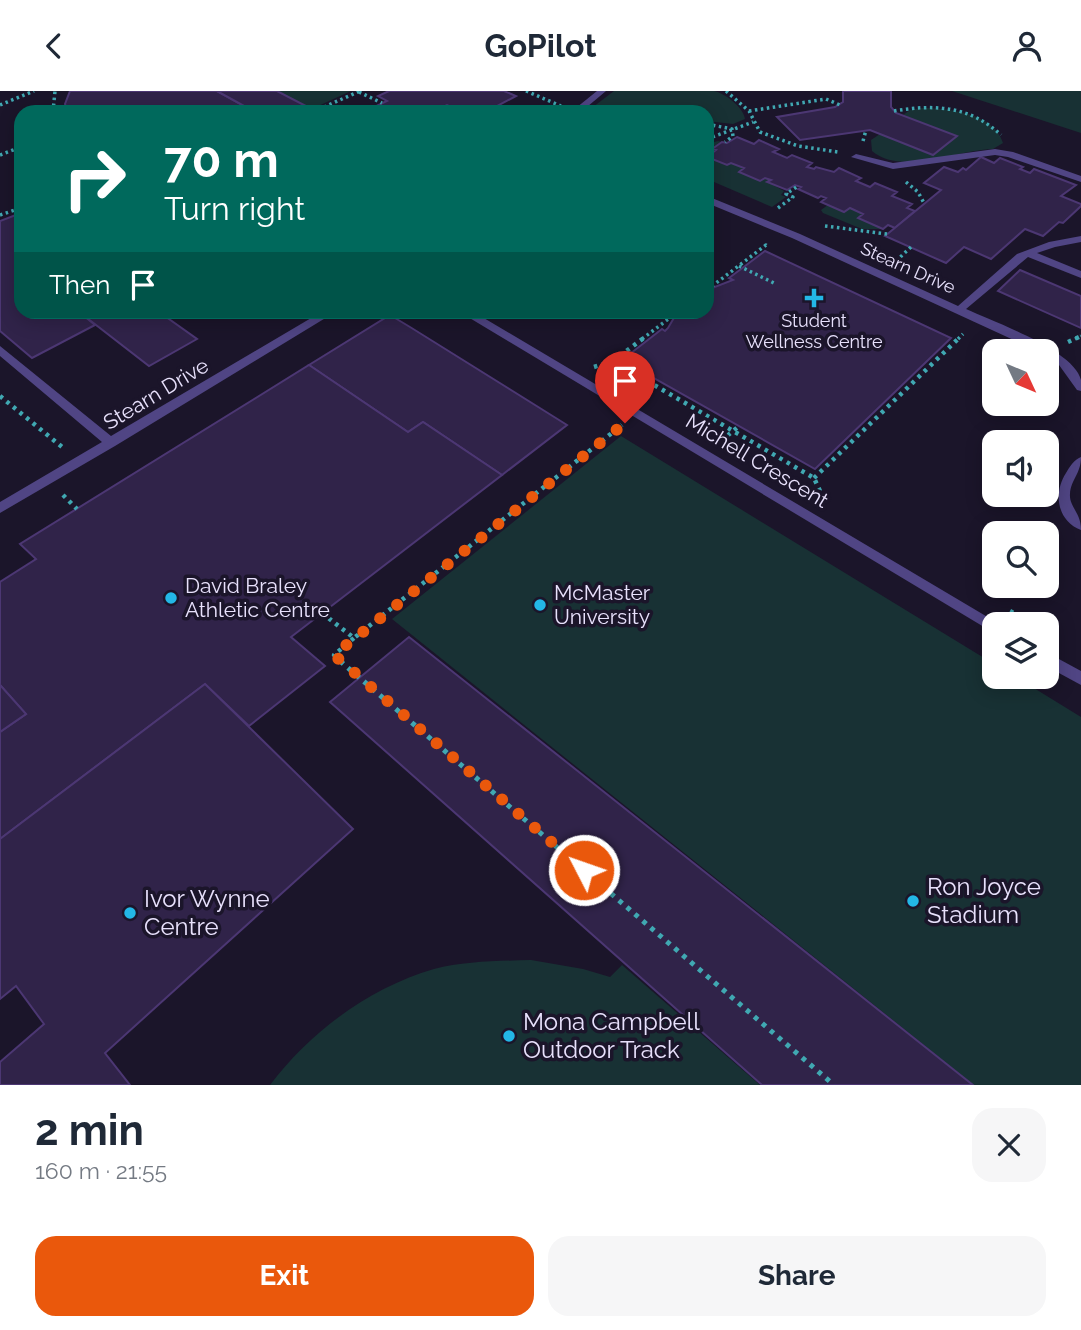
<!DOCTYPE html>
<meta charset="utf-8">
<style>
:root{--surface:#fff;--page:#f6f6f7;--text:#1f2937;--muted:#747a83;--accent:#ea580c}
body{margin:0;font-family:Raleway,sans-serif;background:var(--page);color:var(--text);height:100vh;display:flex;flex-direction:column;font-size:26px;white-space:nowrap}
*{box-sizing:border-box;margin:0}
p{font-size:23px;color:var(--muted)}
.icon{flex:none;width:38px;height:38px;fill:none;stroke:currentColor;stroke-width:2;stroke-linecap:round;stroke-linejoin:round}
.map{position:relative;height:994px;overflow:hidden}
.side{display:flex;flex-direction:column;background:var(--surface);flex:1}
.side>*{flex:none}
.top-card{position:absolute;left:14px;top:14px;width:700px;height:214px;border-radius:21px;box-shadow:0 4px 18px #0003;background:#00695c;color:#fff;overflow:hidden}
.needle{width:46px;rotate:134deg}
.tools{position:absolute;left:982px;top:248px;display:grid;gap:14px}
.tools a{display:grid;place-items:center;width:77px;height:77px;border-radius:14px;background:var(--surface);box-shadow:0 4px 18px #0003;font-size:35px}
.pin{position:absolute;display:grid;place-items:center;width:60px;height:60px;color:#fff;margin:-72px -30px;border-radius:50% 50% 50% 0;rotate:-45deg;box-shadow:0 0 7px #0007}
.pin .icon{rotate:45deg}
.me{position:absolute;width:77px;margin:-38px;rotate:311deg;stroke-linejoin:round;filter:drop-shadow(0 0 5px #0008)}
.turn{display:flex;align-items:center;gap:24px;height:147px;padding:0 35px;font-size:32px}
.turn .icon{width:91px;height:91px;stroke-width:2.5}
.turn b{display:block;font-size:49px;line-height:60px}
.then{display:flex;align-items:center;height:66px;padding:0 35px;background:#0003;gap:14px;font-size:26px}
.round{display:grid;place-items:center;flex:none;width:74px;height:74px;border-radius:21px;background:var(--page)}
.summary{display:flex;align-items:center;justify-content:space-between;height:119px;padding:0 35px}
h1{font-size:42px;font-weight:700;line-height:52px}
.primary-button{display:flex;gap:14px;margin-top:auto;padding:14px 35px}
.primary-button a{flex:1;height:80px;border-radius:21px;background:var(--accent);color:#fff;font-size:28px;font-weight:700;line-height:80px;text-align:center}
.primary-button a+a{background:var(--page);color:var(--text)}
header{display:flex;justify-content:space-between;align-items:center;height:91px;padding:0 35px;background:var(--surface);font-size:32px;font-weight:700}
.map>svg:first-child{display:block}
.green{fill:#183134}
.building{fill:#302349;stroke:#4c3773;stroke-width:2}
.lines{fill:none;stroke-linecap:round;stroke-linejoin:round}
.path-far2{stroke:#40a8b2;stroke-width:3.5;stroke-dasharray:2.5 3.5;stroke-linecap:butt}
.path-far1{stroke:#40a8b2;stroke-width:4.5;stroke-dasharray:3.5 5;stroke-linecap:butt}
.path{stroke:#40a8b2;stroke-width:5;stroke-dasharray:4.5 6;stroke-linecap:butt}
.service{fill:#504584;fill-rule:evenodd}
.route{stroke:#ea580c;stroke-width:12;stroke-dasharray:0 21.6}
.poi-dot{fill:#23b7e6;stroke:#1b152a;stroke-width:2.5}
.labels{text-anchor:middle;stroke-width:7;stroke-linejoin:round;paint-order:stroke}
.far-street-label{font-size:18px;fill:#e8e1fc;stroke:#1b152a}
.far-poi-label{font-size:18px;fill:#e8e1fc;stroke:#1b152a}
.street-label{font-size:21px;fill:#e8e1fc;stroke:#1b152a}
.poi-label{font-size:21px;fill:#e8e1fc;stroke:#1b152a;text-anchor:start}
.near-poi-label{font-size:24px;fill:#e8e1fc;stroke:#1b152a;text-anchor:start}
</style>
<header><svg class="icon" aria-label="back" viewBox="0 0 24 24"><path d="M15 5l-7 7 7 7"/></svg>GoPilot<svg class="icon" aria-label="person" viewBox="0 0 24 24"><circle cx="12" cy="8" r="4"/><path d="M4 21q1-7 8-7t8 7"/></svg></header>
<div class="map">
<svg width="1081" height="994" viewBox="0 0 1081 994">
<rect width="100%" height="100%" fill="#1b152a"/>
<g class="green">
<path d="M277,0H351L305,21H289L303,14Z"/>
<path d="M614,0C647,0 682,0 714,0C725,2 744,17 745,28L733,33L707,30V21H634L593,16Z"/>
<path d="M952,0H1081V42Z"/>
<path d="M922,17C948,17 994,22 1003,52L993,58C957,59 901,85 872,60L871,49L880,43L933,64L956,45L903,24L910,19Z"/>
<path d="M718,50L722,51L712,57L716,59L707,66L727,74L731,72L744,77L739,81L771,89L768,91L784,100L781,104L786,106L772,116L707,88V53Z"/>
<path d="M828,114L844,121L850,117L863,123L858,127L886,138H862L823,122L821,119Z"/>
<path d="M621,345L994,573V586H1016L1081,626V994H974L392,528Z"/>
<path d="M531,869L583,878L610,886L622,874L760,994H270C310,941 369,897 434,878C465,870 499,870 531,869Z"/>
</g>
<g class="building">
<path d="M70,0H217L255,21H68L65,13Z"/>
<path d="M217,0H277L304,14L289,21H255Z"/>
<path d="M389,0H504L516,5L486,21H462L447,14L432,21H364L387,10L378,5Z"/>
<path d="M843,0H891V16L896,22L957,45L933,64L870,39L800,49L777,26L835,16L843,11Z"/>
<path d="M737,46L754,53L759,49L779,58L773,61L787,67L792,64L812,72L807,76L814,78L816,76L834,81L839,77L861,87L856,90L870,96L875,92L897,101L892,105L912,113L907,117L915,120L895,137L888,134L883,138L858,127L863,123L850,117L844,121L821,111L826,107L821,105L818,107L798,98L801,96L795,94L787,99L767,91L771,89L765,87L760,90L739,81L744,77L731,72L727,74L707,66L716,59L712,58L722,51L727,52Z"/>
<path d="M981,66L994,72L1000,67L1023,76L1020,78L1030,82L1034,78L1076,94L1061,105L1081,113V115L1063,132L1059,131L1043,145L1025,138L991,168L964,156L946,172L885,145L941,99L924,92L944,76L958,81L963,77L966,79Z"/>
<path d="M21,122V220H78L95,234L32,267L0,240V130Z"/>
<path d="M765,160L951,247L815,378L622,269L662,238L665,240L668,237L678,220H707V199L733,189L729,187Z"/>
<path d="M1020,179L1081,205V237L998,200Z"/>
<path d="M78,220H166L162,223L197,248L149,275Z"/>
<path d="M390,224L410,236L567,334L502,384L423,331L408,341L309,274Z"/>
<path d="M309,274L408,341L423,331L502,384L291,546L325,575L249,635L205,593L0,748V641L26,623L0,594V491L36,468L20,453Z"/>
<path d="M409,546L973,994H762L330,611Z"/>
<path d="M205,593L353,738L105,962L130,994H0V971L44,933L16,895L0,908V748Z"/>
<path d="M0,594L26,623L0,641Z"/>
</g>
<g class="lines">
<g class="path-far2">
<path d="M526,0L561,15"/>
<path d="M726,0L749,20L760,41L798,55L838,61"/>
<path d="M359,1L382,12"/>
<path d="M0,14L34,0"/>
<path d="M749,20L826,8L840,14"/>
<path d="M894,20C935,13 970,15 1001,44"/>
<path d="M53,21L55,0"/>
<path d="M313,21L360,0"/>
<path d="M350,21H359"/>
<path d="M707,33L732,38L733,45L725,51"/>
<path d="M707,48L753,31"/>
<path d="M863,50L866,39"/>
<path d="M0,64L21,56"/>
<path d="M906,91L918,101L924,112"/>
<path d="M778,117L793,106L786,103L798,95"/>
<path d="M0,124L21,117"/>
<path d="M825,135L887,143"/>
<path d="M896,170L911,156"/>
<path d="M739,175L774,192"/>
<path d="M707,199L766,154L768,156"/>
<path d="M642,248L679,220"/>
<path d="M958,248L963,243"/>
<path d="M1075,248L1081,245"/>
</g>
<g class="path-far1">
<path d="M1068,251L1079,246"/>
<path d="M613,270L645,246"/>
<path d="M594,276L613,270L814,387L825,411"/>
<path d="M0,305L62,356"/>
<path d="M721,350L739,335"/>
<path d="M814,387L960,246"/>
<path d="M63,404L77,418"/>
<path d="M1010,520L1035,534"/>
<path d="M322,522L354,547L622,334"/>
<path d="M1046,540L1058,547"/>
<path d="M343,571L334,564L354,547"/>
</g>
<path class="path" d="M340,570L834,994"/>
<g class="service">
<path d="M597,0H606L581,21H571Z"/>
<path d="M995,58L1013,61L1081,85V91L1008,66L995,64L893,78L851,66L856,63L893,72Z"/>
<path d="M707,105L800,143L958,215L1017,163L1049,151L1081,145V151L1055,156L1037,162L1081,180V187L1028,166L966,218C994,231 1074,259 1081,289C1081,292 1081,296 1081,300L1077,299L1059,274L1046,264V261H1040L792,147L707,112Z"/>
<path d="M323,220H337L115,355L0,422V411L102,351L0,265V255L111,345Z"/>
<path d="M458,220H472L1001,534H994V541L989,539Z"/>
<path d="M1081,366C1081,383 1071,388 1070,403C1069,416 1081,421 1081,439C1057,430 1053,402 1066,382C1070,375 1074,369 1081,366Z"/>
<path d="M1046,561L1081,580V594L1046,575Z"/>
</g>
</g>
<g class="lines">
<path class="route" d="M584,779L334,564L625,332"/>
</g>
<g class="poi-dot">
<path d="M810.5 196.5h7v7h7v7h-7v7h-7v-7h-7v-7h7z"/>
<circle cx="171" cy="507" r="7"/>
<circle cx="540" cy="514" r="7"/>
<circle cx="913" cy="810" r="7"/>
<circle cx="130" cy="822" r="7"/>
<circle cx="509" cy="945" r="7"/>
</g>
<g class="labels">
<g class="far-street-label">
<text transform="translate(908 177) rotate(24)" y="6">Stearn Drive</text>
</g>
<g class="far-poi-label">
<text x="814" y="236">Student<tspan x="814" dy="21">Wellness Centre</tspan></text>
</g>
<g class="street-label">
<text transform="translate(156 303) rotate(-31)" y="7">Stearn Drive</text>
<text transform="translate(757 370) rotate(31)" y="7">Michell Crescent</text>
</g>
<g class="poi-label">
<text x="185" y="502">David Braley<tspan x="185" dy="24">Athletic Centre</tspan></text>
<text x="554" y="509">McMaster<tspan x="554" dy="24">University</tspan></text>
</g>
<g class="near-poi-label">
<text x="927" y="804">Ron Joyce<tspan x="927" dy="28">Stadium</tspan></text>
<text x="144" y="816">Ivor Wynne<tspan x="144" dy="28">Centre</tspan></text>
<text x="523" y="939">Mona Campbell<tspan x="523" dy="28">Outdoor Track</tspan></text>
</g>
</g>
</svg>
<div class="tools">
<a><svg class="needle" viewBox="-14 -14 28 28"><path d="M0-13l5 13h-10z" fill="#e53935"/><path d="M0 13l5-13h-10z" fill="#747a83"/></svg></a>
<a><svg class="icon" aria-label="sound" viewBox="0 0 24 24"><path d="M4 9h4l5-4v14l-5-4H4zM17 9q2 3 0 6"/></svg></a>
<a><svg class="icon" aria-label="search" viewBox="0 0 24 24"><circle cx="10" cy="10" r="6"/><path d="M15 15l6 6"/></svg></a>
<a><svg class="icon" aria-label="layers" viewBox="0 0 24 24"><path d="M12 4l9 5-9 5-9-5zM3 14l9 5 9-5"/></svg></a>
</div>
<div class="pin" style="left:625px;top:332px;background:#d93025"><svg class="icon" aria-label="arrive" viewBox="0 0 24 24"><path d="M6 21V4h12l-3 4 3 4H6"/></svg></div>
<svg class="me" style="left:584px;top:779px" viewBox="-20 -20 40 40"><circle r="17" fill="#ea580c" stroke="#fff" stroke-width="3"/><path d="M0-11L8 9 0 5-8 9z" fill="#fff"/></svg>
<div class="top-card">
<div class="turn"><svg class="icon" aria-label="right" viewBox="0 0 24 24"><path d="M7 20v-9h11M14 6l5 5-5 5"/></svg><div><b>70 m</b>Turn right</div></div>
<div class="then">Then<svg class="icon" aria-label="arrive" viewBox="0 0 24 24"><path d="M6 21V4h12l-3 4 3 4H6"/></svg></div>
</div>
</div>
<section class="side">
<div class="summary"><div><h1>2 min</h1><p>160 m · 21:55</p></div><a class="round"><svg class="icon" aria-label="close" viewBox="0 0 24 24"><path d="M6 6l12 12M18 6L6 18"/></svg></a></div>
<div class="primary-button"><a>Exit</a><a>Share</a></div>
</section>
